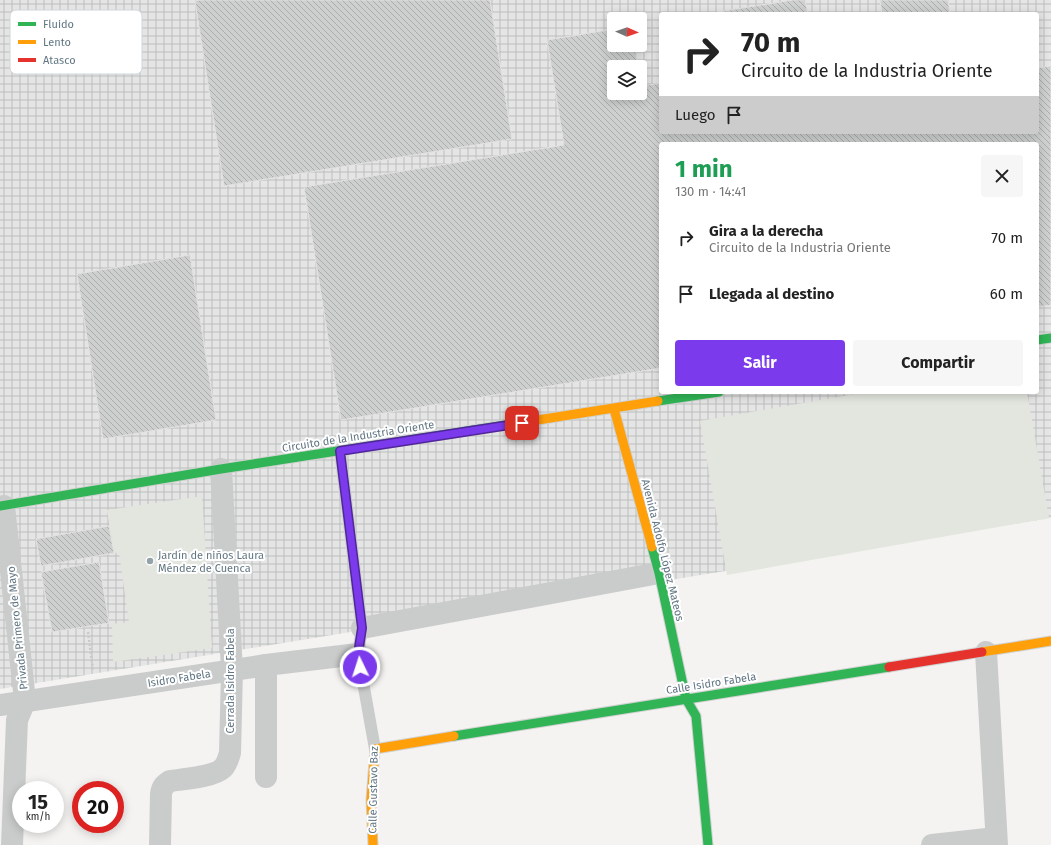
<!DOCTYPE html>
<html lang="es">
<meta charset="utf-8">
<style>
:root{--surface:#fff;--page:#f6f6f6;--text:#222;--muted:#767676;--accent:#7c3aed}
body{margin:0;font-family:"Fira Sans",sans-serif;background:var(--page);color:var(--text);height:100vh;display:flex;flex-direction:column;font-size:15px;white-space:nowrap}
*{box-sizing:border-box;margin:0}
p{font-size:13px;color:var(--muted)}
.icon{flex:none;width:22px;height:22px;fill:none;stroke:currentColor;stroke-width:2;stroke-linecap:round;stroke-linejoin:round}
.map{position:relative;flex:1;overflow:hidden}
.panel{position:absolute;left:659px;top:142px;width:380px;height:252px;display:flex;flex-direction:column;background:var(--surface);border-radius:4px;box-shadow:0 2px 10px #0003}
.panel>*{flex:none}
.guide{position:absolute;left:659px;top:12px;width:380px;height:122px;border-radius:4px;box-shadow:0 2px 10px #0003;background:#fff;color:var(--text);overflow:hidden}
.needle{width:26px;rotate:92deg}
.controls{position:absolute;left:607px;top:12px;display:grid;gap:8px}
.controls a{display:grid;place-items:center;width:40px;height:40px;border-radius:4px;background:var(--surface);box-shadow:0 2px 10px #0003;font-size:20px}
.speed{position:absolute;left:12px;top:781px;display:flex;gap:8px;font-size:20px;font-weight:700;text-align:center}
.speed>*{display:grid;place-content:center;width:52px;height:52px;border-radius:50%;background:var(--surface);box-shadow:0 2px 10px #0003;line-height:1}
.speed small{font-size:10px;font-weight:400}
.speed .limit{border:6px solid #d22;background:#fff;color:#111}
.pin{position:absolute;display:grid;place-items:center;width:34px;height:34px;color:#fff;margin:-17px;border-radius:8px;box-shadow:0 2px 6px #0006}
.me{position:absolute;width:44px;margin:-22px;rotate:356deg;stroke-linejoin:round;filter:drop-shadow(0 0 3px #0008)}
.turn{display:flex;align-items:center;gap:14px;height:84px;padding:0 16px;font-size:18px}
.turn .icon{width:52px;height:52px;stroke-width:2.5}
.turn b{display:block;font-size:28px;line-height:34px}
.then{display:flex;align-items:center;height:38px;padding:0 16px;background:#0003;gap:8px;font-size:15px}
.round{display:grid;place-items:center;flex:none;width:42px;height:42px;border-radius:4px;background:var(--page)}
.headline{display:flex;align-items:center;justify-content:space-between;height:68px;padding:0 16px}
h1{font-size:24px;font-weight:700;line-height:30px;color:#1e9e55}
.button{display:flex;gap:8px;margin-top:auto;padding:8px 16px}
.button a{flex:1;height:46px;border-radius:4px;background:var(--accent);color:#fff;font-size:16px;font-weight:700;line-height:46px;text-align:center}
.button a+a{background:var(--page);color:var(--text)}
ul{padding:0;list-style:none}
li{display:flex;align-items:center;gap:12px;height:56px;padding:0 16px}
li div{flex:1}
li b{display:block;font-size:15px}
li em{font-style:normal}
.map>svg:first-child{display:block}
.industrial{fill:url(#industrial-grid);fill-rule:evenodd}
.park{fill:#e3e6df}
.building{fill:url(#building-back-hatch);stroke:#e3e2e1}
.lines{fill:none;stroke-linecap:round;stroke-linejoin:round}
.fast-casing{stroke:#d0d1d1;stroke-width:11}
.slow-casing{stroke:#d0d1d1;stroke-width:11}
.jam-casing{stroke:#d0d1d1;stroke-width:11}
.path{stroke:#c9c9ca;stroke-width:2.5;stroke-dasharray:2 2;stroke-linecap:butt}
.lane{stroke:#cacccc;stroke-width:12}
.street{stroke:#cacccc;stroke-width:22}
.fast{stroke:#30b455;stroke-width:9}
.slow{stroke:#ff9f0a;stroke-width:9}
.jam{stroke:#e5322d;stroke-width:9}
.route-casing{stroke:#51269a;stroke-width:10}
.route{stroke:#7c3aed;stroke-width:7}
.poi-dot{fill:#94a2aa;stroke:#fff;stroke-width:1.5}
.labels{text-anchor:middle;stroke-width:4;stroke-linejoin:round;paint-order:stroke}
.street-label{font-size:11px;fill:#617683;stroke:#fff}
.poi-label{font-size:11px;fill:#617683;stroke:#fff;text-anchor:start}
.key{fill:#fff;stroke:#d0d6da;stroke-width:1}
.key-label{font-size:11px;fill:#617683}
</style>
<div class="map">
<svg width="1051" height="845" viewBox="0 0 1051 845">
<defs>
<pattern id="industrial-grid" width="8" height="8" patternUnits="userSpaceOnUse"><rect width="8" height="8" fill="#e4e5e4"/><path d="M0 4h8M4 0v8" fill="none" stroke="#bcbebe"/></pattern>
<pattern id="building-back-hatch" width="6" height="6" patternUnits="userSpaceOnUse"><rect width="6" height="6" fill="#cecfcf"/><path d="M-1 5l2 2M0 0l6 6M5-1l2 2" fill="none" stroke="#abadad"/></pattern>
</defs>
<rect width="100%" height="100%" fill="#f4f3f1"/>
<path class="industrial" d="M0,0H1051V518L0,689ZM661,14H1037V132H661ZM614,19H640V45H614ZM614,67H640V93H614ZM661,144H1037V392H661Z"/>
<g class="park">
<path d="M866,392H1027L1049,518L727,575L700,421Z"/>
<path d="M202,496L212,648L113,662L112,624L129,622L119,553H114L107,510Z"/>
</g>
<g class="building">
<path d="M200,0H490L512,139L224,186L195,1Z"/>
<path d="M793,0H805L808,14H717V12Z"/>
<path d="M880,0H948L950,14H882Z"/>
<path d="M614,29V45H635L638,67H614V93H640V78L641,86L661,83V132H1037V68L1051,66V305L1037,307V144H661V368L341,420L304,187L564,145L547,40Z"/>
<path d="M190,255L216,420L103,439L77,274Z"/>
<path d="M109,526L114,553L41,566L36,539Z"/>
<path d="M99,562L109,623L52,632L41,572Z"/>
</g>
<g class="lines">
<g class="fast-casing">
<g id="fast">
<path d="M1037,340L1051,338"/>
<path d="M658,401L719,392"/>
<path d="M0,506L221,469L525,422"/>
<path d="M652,547L659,573L686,699L696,716L708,845"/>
<path d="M454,736L889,667"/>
</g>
</g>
<g class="slow-casing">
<g id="slow">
<path d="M614,409L652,547"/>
<path d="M525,422L658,401"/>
<path d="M982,652L1051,641"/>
<path d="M373,845L371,800L375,749L454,736"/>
</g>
</g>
<g class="jam-casing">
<path id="jam" d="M889,667L982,652"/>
</g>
<path class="path" d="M88,632L93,670"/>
<path class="lane" d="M340,451L362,628L358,654L375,749"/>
<g class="street">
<path d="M4,506L25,701L17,720L12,845"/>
<path d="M362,628L659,573"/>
<path d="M986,652L997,845"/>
<path d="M266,665V777"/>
<path d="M0,705L266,665L358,654"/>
<path d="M160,845L161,794C162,787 164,785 170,781C183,779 214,777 223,768C227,764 228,759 230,753L232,670L221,469"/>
<path d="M932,845L996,838"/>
</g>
<use href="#fast" class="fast"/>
<use href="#slow" class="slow"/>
<use href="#jam" class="jam"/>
</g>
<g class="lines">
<g class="route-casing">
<path id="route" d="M360,667L358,654L362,628L340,451L522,423"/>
</g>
<use href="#route" class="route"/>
</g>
<circle class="poi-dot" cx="150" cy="561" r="4"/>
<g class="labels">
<g class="street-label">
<text transform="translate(358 436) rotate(-9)" y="4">Circuito de la Industria Oriente</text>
<text transform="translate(663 550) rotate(76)" y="4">Avenida Adolfo López Mateos</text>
<text transform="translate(17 628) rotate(-96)" y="4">Privada Primero de Mayo</text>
<text transform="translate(179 678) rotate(-9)" y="4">Isidro Fabela</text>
<text transform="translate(230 681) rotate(-90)" y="4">Cerrada Isidro Fabela</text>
<text transform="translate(711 683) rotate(-9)" y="4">Calle Isidro Fabela</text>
<text transform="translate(373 790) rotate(-89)" y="4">Calle Gustavo Baz</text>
</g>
<g class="poi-label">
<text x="158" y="559">Jardín de niños Laura<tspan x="158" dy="13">Méndez de Cuenca</tspan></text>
</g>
</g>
<rect x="10" y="10" width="132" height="64" rx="6" class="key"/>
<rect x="18" y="22" width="18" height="4" fill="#30b455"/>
<rect x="18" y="40" width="18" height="4" fill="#ff9f0a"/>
<rect x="18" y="58" width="18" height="4" fill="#e5322d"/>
<g class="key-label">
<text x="43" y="28">Fluido</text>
<text x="43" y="46">Lento</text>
<text x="43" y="64">Atasco</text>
</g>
</svg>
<div class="controls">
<a><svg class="needle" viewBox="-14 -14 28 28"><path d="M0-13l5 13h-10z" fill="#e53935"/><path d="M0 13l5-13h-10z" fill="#767676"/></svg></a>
<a><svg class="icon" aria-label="layers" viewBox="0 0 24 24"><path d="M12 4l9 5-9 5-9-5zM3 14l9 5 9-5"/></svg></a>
</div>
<div class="speed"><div>15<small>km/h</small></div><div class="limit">20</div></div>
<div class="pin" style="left:522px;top:423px;background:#d93025"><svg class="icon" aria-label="arrive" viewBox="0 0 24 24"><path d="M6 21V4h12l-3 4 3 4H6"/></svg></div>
<svg class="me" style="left:360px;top:667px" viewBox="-20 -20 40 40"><circle r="17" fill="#7c3aed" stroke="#fff" stroke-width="3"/><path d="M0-11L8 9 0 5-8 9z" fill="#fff"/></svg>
<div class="guide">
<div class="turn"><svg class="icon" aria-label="right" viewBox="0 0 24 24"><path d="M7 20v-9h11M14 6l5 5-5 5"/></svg><div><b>70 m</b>Circuito de la Industria Oriente</div></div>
<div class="then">Luego<svg class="icon" aria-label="arrive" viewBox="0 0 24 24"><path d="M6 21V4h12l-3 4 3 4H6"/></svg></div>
</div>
<section class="panel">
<div class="headline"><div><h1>1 min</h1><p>130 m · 14:41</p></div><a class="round"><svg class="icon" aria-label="close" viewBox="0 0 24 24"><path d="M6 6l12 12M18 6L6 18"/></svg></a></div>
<ul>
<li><svg class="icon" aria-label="right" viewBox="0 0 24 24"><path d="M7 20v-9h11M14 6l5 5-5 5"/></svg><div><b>Gira a la derecha</b><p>Circuito de la Industria Oriente</p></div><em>70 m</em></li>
<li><svg class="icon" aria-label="arrive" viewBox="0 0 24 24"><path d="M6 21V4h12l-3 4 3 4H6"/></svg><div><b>Llegada al destino</b></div><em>60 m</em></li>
</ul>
<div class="button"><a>Salir</a><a>Compartir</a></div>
</section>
</div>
